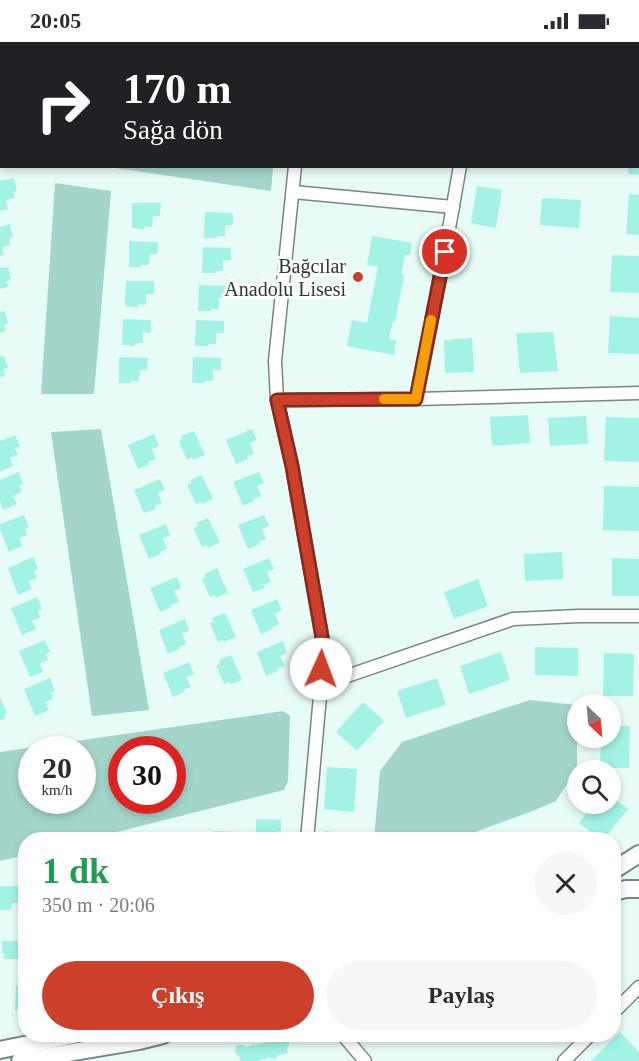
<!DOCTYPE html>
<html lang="tr">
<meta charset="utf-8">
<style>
:root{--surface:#fff;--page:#f7f7f7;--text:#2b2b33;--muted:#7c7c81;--accent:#cb3f2b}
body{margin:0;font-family:Georgia,serif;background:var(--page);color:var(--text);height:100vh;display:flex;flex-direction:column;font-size:22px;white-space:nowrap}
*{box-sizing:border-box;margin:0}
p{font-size:20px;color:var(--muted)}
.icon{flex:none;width:33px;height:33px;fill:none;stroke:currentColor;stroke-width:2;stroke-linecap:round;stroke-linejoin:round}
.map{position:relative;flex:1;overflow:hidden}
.sheet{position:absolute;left:18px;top:790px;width:603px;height:210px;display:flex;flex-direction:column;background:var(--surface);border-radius:24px;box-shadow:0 3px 9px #0003}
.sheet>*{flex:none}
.hud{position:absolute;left:0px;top:0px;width:639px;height:126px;box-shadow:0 3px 9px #0003;background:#202124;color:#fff;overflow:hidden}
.needle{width:39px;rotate:154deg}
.tools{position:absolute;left:567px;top:652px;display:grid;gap:12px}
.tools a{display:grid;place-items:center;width:54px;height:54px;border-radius:50%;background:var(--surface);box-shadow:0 3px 9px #0003;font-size:30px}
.speed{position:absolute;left:18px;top:694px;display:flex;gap:12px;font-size:30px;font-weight:700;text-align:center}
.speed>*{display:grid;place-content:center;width:78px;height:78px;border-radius:50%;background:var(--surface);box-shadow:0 3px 9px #0003;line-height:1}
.speed small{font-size:15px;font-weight:400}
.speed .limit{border:9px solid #d22;background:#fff;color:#111}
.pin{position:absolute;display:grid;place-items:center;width:51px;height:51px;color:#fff;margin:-26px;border:3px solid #fff;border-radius:50%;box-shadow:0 2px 6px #0007}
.me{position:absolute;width:66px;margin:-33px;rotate:2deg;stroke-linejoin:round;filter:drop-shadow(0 0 4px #0008)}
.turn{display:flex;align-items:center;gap:21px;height:126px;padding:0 24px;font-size:27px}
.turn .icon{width:78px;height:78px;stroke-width:2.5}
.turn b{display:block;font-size:42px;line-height:51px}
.round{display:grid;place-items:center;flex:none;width:63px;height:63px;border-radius:32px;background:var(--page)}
.overview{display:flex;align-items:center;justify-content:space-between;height:102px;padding:0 24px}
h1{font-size:36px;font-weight:700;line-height:45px;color:#1e9e55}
.primary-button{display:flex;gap:12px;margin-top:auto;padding:12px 24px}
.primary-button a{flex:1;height:69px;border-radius:36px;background:var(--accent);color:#fff;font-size:24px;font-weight:700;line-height:69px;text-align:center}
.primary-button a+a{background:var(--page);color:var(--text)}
.status{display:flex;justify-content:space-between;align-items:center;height:42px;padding:0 30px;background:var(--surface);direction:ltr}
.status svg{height:16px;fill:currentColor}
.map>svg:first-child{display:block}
.green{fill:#a4d5cb;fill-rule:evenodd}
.building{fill:#a2f3e4}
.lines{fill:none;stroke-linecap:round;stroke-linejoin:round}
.minor-casing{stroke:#758783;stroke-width:15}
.major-casing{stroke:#758783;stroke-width:20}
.minor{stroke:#fff;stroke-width:12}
.major{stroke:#fff;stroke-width:16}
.route-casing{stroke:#84291c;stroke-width:15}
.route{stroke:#cb3f2b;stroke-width:10}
.slow{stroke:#f59e0b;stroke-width:10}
.poi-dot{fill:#cb3f2b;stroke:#fff;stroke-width:2}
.labels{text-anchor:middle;stroke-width:6;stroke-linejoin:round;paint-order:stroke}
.poi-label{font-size:20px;fill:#2f3735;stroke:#fff;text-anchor:end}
</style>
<div class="status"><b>20:05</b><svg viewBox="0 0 49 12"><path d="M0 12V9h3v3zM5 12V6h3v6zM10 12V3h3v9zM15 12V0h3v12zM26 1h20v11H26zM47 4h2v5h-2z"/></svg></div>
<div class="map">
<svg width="639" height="1019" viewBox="0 0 639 1019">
<rect width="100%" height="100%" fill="#e7fbf7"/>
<g class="green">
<path d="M109,125H273L271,149Z"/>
<path d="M55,141L111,149L94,352H41Z"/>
<path d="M101,387L149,668L92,674L51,390Z"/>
<path d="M530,658L577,663V727L556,759L533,769L453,798H374L380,729L402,700Z"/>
<path d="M283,669L290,674L288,739L284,748L85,798H26L25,813L0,819V710ZM32,708H82V759H32ZM122,708H172V759H122Z"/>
</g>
<g class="building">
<path d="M629,124H639V133L628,132Z"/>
<path d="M14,136L17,149L13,150L15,156L6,158L8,167L0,169V139Z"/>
<path d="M477,144L502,148L496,186L471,181Z"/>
<path d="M629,152L639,153V193L626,192Z"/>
<path d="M542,156L581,158L579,186L540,183Z"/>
<path d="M132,161H161L160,174H153L152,185L144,184V187L132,186Z"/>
<path d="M205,170L233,171V183H225V194H217V196H204Z"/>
<path d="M10,182L13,195L9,196L10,203L2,205L4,213L0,214V185Z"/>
<path d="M372,194L412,201L410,213H405L401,232L404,233L395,280L393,279L389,297L396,298L394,313L347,304L352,278L367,281L378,225L367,223Z"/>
<path d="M129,199L158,200L157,212H150L149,223H141V225H129Z"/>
<path d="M203,205L231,206V218H223V229H215V231H202Z"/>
<path d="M612,213L639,214V251L610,250Z"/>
<path d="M8,225L11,237L7,238L8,245L0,247V226Z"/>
<path d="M126,239H154V252H146V263L138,262V265L125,264Z"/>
<path d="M199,243L227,244V256H219V267H211V269H198Z"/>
<path d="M5,269L8,282L4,283L6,289L0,291V270Z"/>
<path d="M610,274L639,276V312L608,311Z"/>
<path d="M123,277L151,278V291L143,290V301H135V304L122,303Z"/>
<path d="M196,278L224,279V291H216V302H208V304H195Z"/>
<path d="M553,290L558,329L520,331L516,291Z"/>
<path d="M472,296L474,330L445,331L444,298Z"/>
<path d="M4,314L8,326L3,327L5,334L0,335V315Z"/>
<path d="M119,315L148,316L147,328H140L139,339H131V341H119Z"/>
<path d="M193,315L221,316V328H213V339H205V341H192Z"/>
<path d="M528,373L530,401L492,404L490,375Z"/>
<path d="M586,374L588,402L550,404L548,376Z"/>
<path d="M606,375L639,376V420L604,419Z"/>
<path d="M252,387L257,398L250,401L254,412L247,414L248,417L236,422L226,398Z"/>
<path d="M194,389L205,413L193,418L192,415L187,418L179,399L183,397L181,394Z"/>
<path d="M154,392L159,404L152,407L156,417L148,420L149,422L138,427L128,403Z"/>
<path d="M15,393L20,405L15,406L18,413L10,416L13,424L0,430V399Z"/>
<path d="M19,430L23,442L19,444L22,450L13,454L17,462L3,468L0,459V438Z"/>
<path d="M259,430L264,441L257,444L261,454L253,457L254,459L243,464L233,440Z"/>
<path d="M202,433L213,457L202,462L201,460L196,462L187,443L191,441V438Z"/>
<path d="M160,437L165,448L158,451L162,461L155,464L156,467L144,471L134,448Z"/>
<path d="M604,444L639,445V489L603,488Z"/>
<path d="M24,473L29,485L25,486L27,493L19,496L22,504L9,510L0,487V482Z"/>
<path d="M264,473L269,484L262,487L266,497L259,500L260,502L248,507L238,483Z"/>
<path d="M208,476L220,500L208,506L207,503L202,505L193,486L198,484L196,481Z"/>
<path d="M166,482L170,494L163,496L167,507L160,510L161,512L149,517L139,493Z"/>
<path d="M562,510L563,537L525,539L524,512Z"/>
<path d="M33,515L38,527L34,529L37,536L29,539L32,547L18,553L8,526Z"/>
<path d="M269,516L274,527L267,530L271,540L264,543L265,546L253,550L243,527Z"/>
<path d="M612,516L639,517V554H612Z"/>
<path d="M217,526L228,551L216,556L215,553L210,555L202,537L206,535L204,532Z"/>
<path d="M177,535L181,546L174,549L179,560L171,563L172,565L160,570L150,546Z"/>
<path d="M478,537L488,564L454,577L444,550Z"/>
<path d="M37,555L42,567L38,569L40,576L32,579L36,587L22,593L11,566Z"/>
<path d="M277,557L282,568L275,572L279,582L272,585L273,587L261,592L251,568Z"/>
<path d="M225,571L236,595L224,600L223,598L218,600L210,581L214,580L212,576Z"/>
<path d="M185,577L189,589L182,591L186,602L179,605L180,607L168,612L159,588Z"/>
<path d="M45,598L50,610L46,612L48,618L40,622L43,630L30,635L19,609Z"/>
<path d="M283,599L287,611L280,614L285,624L277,627L278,629L266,634L257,610Z"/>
<path d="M535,605L578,606V634L535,633Z"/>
<path d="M501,610L510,638L469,652L460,624Z"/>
<path d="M604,611L634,612L633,654H603Z"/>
<path d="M231,613L242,638L231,642L229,640L224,642L216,623L220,622L219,618Z"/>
<path d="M189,620L194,632L186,635L191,645L183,648L184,650L173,655L163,631Z"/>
<path d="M50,636L55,649L51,650L53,657L45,660L49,668L35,674L24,647Z"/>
<path d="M437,636L446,663L406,676L397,649Z"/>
<path d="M0,655L7,671L4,673L5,676L0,679Z"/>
<path d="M363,660L384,679L357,709L336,690Z"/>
<path d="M610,684H630L629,726H600L601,696H610Z"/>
<path d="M327,725L357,727L354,770L324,767Z"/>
<path d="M610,753L628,767L603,798H601L579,781L594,762H610Z"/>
<path d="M256,777L281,778V789H279V794H269L268,798H256Z"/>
<path d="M214,789L239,790V798H214Z"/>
<path d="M324,789L352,792L351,798H323Z"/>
<path d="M549,790L551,798H529Z"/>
<path d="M0,844H24V855H22V861H12L11,868H0Z"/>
<path d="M2,899H26V917H4V911H2Z"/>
<path d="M16,944H26V968H15Z"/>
<path d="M620,990L639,1010V1019H591Z"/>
<path d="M284,994L289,998V1003L287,1006L288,1011L278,1013L275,1017L269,1016L257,1019H241L239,1014L235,1011L236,1004L239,1003H243L246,1005L251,1004L252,1002L255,1003L268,1000L270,998L271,1000L277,999L280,995Z"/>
</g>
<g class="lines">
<g class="minor-casing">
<g id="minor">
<path d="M305,2L306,0"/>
<path d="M482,2V0"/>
<path d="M295,124L275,319L277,358L292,424L322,595L321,643L307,798"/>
<path d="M293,150L453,165"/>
<path d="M416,357L445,209L460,124"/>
<path d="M277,358L416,357L639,351"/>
<path d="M321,643L513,577L579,574H639"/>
<path d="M614,970L639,945"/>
<path d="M343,993L365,1019"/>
<path d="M564,1019L590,993"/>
</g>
</g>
<g class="major-casing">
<g id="major">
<path d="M614,828L639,812"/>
<path d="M614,850L626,847H639"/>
<path d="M0,1008L74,993"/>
<path d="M20,1019L139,999L163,993"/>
</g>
</g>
<use href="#minor" class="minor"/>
<use href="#major" class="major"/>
</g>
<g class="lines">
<g class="route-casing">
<path id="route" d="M321,627L322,595L292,424L277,358L416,357L445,210"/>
</g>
<use href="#route" class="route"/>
<path class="slow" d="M384,357H416L431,278"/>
</g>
<circle class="poi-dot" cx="358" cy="235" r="6"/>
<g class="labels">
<g class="poi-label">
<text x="346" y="231">Bağcılar<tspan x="346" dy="23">Anadolu Lisesi</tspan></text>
</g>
</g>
</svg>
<div class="tools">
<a><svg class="needle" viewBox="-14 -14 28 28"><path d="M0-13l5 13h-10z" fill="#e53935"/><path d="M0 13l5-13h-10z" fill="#7c7c81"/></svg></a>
<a><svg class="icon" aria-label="search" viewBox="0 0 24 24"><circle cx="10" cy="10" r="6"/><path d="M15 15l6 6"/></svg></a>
</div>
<div class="speed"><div>20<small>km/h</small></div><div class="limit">30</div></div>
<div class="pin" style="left:445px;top:210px;background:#d93025"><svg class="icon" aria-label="arrive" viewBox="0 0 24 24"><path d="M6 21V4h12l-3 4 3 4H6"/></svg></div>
<svg class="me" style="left:321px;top:627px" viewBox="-20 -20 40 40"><circle r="19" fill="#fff"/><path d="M0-13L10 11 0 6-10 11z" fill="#cb3f2b"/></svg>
<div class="hud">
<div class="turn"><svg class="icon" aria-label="right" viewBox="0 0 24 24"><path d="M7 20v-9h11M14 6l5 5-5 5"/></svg><div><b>170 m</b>Sağa dön</div></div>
</div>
<section class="sheet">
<div class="overview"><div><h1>1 dk</h1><p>350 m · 20:06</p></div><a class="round"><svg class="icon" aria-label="close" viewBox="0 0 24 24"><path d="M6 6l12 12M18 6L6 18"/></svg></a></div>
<div class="primary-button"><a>Çıkış</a><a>Paylaş</a></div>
</section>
</div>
